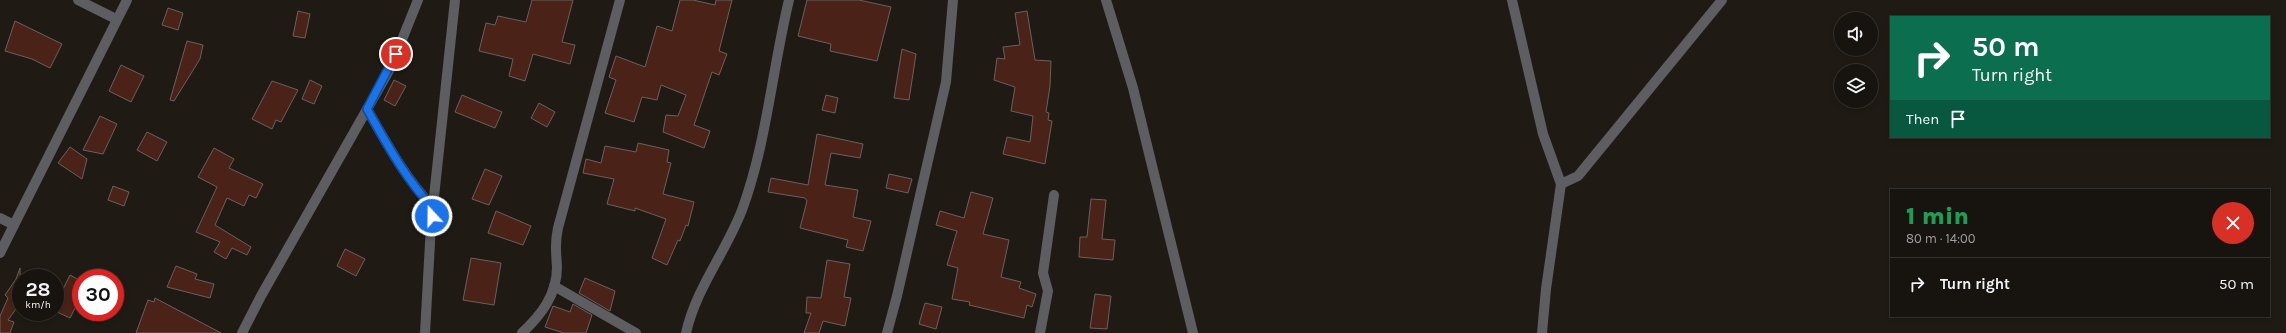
<!DOCTYPE html>
<meta charset="utf-8">
<style>
:root{--surface:#17140f;--page:#201d18;--text:#f1f3f6;--muted:#9e9e9e;--line:#36332f}
body{margin:0;font-family:Karla,sans-serif;background:var(--page);color:var(--text);height:100vh;display:flex;flex-direction:column;font-size:15px;white-space:nowrap}
*{box-sizing:border-box;margin:0}
p{font-size:13px;color:var(--muted)}
.icon{flex:none;width:22px;height:22px;fill:none;stroke:currentColor;stroke-width:2;stroke-linecap:round;stroke-linejoin:round}
.map{position:relative;flex:1;overflow:hidden}
.drawer{position:absolute;left:1890px;top:189px;width:380px;height:128px;display:flex;flex-direction:column;background:var(--surface);border-radius:0px;box-shadow:0 2px 6px #0003,0 0 0 1px var(--line)}
.drawer>*{flex:none}
.hud{position:absolute;left:1890px;top:16px;width:380px;height:122px;border-radius:0px;box-shadow:0 2px 6px #0003,0 0 0 1px var(--line);background:#0b6e4f;color:#fff;overflow:hidden}
.tools{position:absolute;left:1834px;top:12px;display:grid;gap:8px}
.tools a{display:grid;place-items:center;width:44px;height:44px;border-radius:50%;background:var(--surface);box-shadow:0 2px 6px #0003,0 0 0 1px var(--line);font-size:20px}
.speed{position:absolute;left:12px;top:269px;display:flex;gap:8px;font-size:20px;font-weight:700;text-align:center}
.speed>*{display:grid;place-content:center;width:52px;height:52px;border-radius:50%;background:var(--surface);box-shadow:0 2px 6px #0003,0 0 0 1px var(--line);line-height:1}
.speed small{font-size:10px;font-weight:400}
.speed .limit{border:6px solid #d22;background:#fff;color:#111}
.pin{position:absolute;display:grid;place-items:center;width:34px;height:34px;color:#fff;margin:-17px;border:2px solid #fff;border-radius:50%;box-shadow:0 1px 4px #0007}
.me{position:absolute;width:44px;margin:-22px;rotate:339deg;stroke-linejoin:round;filter:drop-shadow(0 0 3px #0008)}
.turn{display:flex;align-items:center;gap:14px;height:84px;padding:0 16px;font-size:18px}
.turn .icon{width:52px;height:52px;stroke-width:2.5}
.turn b{display:block;font-size:28px;line-height:34px}
.then{display:flex;align-items:center;height:38px;padding:0 16px;background:#0003;gap:8px;font-size:15px}
.round{display:grid;place-items:center;flex:none;width:42px;height:42px;border-radius:21px;background:var(--page)}
.summary{display:flex;align-items:center;justify-content:space-between;height:68px;padding:0 16px}
h1{font-size:24px;font-weight:800;line-height:30px;color:#1e9e55}
ul{padding:0;list-style:none}
li{display:flex;align-items:center;gap:12px;height:52px;padding:0 16px;border-top:1px solid var(--line)}
li div{flex:1}
li b{display:block;font-size:15px}
li em{font-style:normal}
.map>svg:first-child{display:block}
.building{fill:#4b2217;stroke:#6a605d}
.lines{fill:none;stroke-linecap:round;stroke-linejoin:round}
.street{stroke:#5e5d61;stroke-width:10}
.route-casing{stroke:#114b97;stroke-width:10}
.route{stroke:#1a73e8;stroke-width:7}
</style>
<div class="map">
<svg width="2286" height="333" viewBox="0 0 2286 333">
<rect width="100%" height="100%" fill="#1f1b14"/>
<g class="building">
<path d="M532,0H573L562,42L575,45L570,64L533,54L525,81L509,76L513,59L479,51L486,23L495,25L498,16L526,22Z"/>
<path d="M680,0H693L715,5L716,0H732L719,51L727,54L719,75L712,72L694,125L710,131L704,148L663,132L666,115L678,116L686,95L661,85L657,100L642,97L634,122L605,113L616,80L609,77L616,56L645,67L657,26L672,31Z"/>
<path d="M807,0H859L891,7L877,61L830,51L831,44L798,36Z"/>
<path d="M168,8L183,13L178,30L162,25Z"/>
<path d="M298,11L310,14L305,38L293,36Z"/>
<path d="M1027,11L1035,60L1051,61L1050,86L1046,112L1049,113L1048,120L1052,121L1045,164L1003,154L1007,137L1030,142L1033,116L1011,111L1015,87L994,80L997,58L1005,59L1003,47L1020,45L1015,13Z"/>
<path d="M15,21L62,44L50,68L32,59L5,51Z"/>
<path d="M187,41L203,45L200,59L174,101L170,100Z"/>
<path d="M902,49L916,54L909,100L894,98Z"/>
<path d="M121,65L144,76L131,102L109,91Z"/>
<path d="M310,80L322,86L314,104L302,99Z"/>
<path d="M394,80L406,86L395,106L384,100Z"/>
<path d="M272,81L298,90L281,122L276,120L272,129L252,119Z"/>
<path d="M462,95L502,112L495,128L455,112Z"/>
<path d="M826,95L838,98L835,113L822,110Z"/>
<path d="M539,103L555,112L547,127L531,118Z"/>
<path d="M100,116L117,124L103,154L83,150Z"/>
<path d="M147,132L167,142L157,161L137,150Z"/>
<path d="M817,134L863,144L860,158L831,153L825,185L858,190L853,217L871,221L863,251L846,247L848,240L800,228L807,201L805,198L768,192L771,178L808,185Z"/>
<path d="M638,143L669,150L667,162L671,163L663,194L694,202L688,226L686,225L680,241L678,240L667,265L652,258L666,219L635,208V211L607,204L614,179L583,173L586,159L601,163L605,146L636,152Z"/>
<path d="M70,147L87,159L82,179L58,163Z"/>
<path d="M214,148L234,159L229,168L263,184L256,198L249,195L244,206L227,198L215,225L251,247L247,255L232,248L226,259L214,252L220,242L196,232L217,187L198,177Z"/>
<path d="M485,169L502,176L489,205L472,199Z"/>
<path d="M889,174L912,179L908,193L886,188Z"/>
<path d="M113,186L129,192L124,206L108,200Z"/>
<path d="M971,192L993,198L983,234L1009,240L1001,277L1021,282L1019,288L1036,294L1032,307L1027,305L1024,318L969,305L970,302L952,299L958,268L947,265L957,231L936,225L940,211L964,218Z"/>
<path d="M1091,199L1106,200L1102,239L1115,240L1113,260L1079,257L1080,237H1087Z"/>
<path d="M496,211L531,226L523,245L488,233Z"/>
<path d="M345,249L365,259L356,276L337,266Z"/>
<path d="M471,258L501,263L494,305L463,300Z"/>
<path d="M827,260L850,264L844,297L851,298L845,326L823,321L819,333H804L811,313H806L807,297L821,298Z"/>
<path d="M176,266L197,274L195,279L214,284L210,298L167,287Z"/>
<path d="M20,268L21,306L19,305L8,320L14,322L10,333H0V316L8,298L5,295L16,279Z"/>
<path d="M70,275L81,281V296L70,318L55,311V305Z"/>
<path d="M585,278L615,291L610,311L579,293Z"/>
<path d="M1095,294L1111,296L1107,329L1090,328Z"/>
<path d="M155,298L221,333H136L148,300L154,302Z"/>
<path d="M925,303L942,307L936,329L919,324Z"/>
<path d="M573,304L592,315L586,333H564L545,327L553,306L570,312Z"/>
</g>
<g class="lines">
<g class="street">
<path d="M78,0L116,19"/>
<path d="M1106,0L1133,88L1193,333"/>
<path d="M1512,0L1543,134L1561,184"/>
<path d="M367,109C387,144 405,178 433,207"/>
<path d="M0,218L14,225"/>
<path d="M0,253L127,0"/>
<path d="M554,286L636,333"/>
<path d="M242,333L261,296L391,67L418,0"/>
<path d="M425,333L431,225L455,0"/>
<path d="M522,333C541,315 557,295 557,267C556,253 555,242 558,228L620,0"/>
<path d="M686,333C696,288 726,252 742,210C767,142 772,70 789,0"/>
<path d="M887,333L897,296L946,82L953,0"/>
<path d="M1040,333L1048,291L1043,273L1054,195"/>
<path d="M1542,333L1546,289L1561,184L1578,176L1722,0"/>
</g>
</g>
<g class="lines">
<g class="route-casing">
<path id="route" d="M396,54L367,109C387,144 405,178 433,208L432,216"/>
</g>
<use href="#route" class="route"/>
</g>
</svg>
<div class="tools">
<a><svg class="icon" aria-label="sound" viewBox="0 0 24 24"><path d="M4 9h4l5-4v14l-5-4H4zM17 9q2 3 0 6"/></svg></a>
<a><svg class="icon" aria-label="layers" viewBox="0 0 24 24"><path d="M12 4l9 5-9 5-9-5zM3 14l9 5 9-5"/></svg></a>
</div>
<div class="speed"><div>28<small>km/h</small></div><div class="limit">30</div></div>
<div class="pin" style="left:396px;top:54px;background:#d93025"><svg class="icon" aria-label="arrive" viewBox="0 0 24 24"><path d="M6 21V4h12l-3 4 3 4H6"/></svg></div>
<svg class="me" style="left:432px;top:216px" viewBox="-20 -20 40 40"><circle r="17" fill="#1a73e8" stroke="#fff" stroke-width="3"/><path d="M0-11L8 9 0 5-8 9z" fill="#fff"/></svg>
<div class="hud">
<div class="turn"><svg class="icon" aria-label="right" viewBox="0 0 24 24"><path d="M7 20v-9h11M14 6l5 5-5 5"/></svg><div><b>50 m</b>Turn right</div></div>
<div class="then">Then<svg class="icon" aria-label="arrive" viewBox="0 0 24 24"><path d="M6 21V4h12l-3 4 3 4H6"/></svg></div>
</div>
<section class="drawer">
<div class="summary"><div><h1>1 min</h1><p>80 m · 14:00</p></div><a class="round" style="background:#d93025;color:#fff"><svg class="icon" aria-label="close" viewBox="0 0 24 24"><path d="M6 6l12 12M18 6L6 18"/></svg></a></div>
<ul>
<li><svg class="icon" aria-label="right" viewBox="0 0 24 24"><path d="M7 20v-9h11M14 6l5 5-5 5"/></svg><div><b>Turn right</b></div><em>50 m</em></li>
</ul>
</section>
</div>
